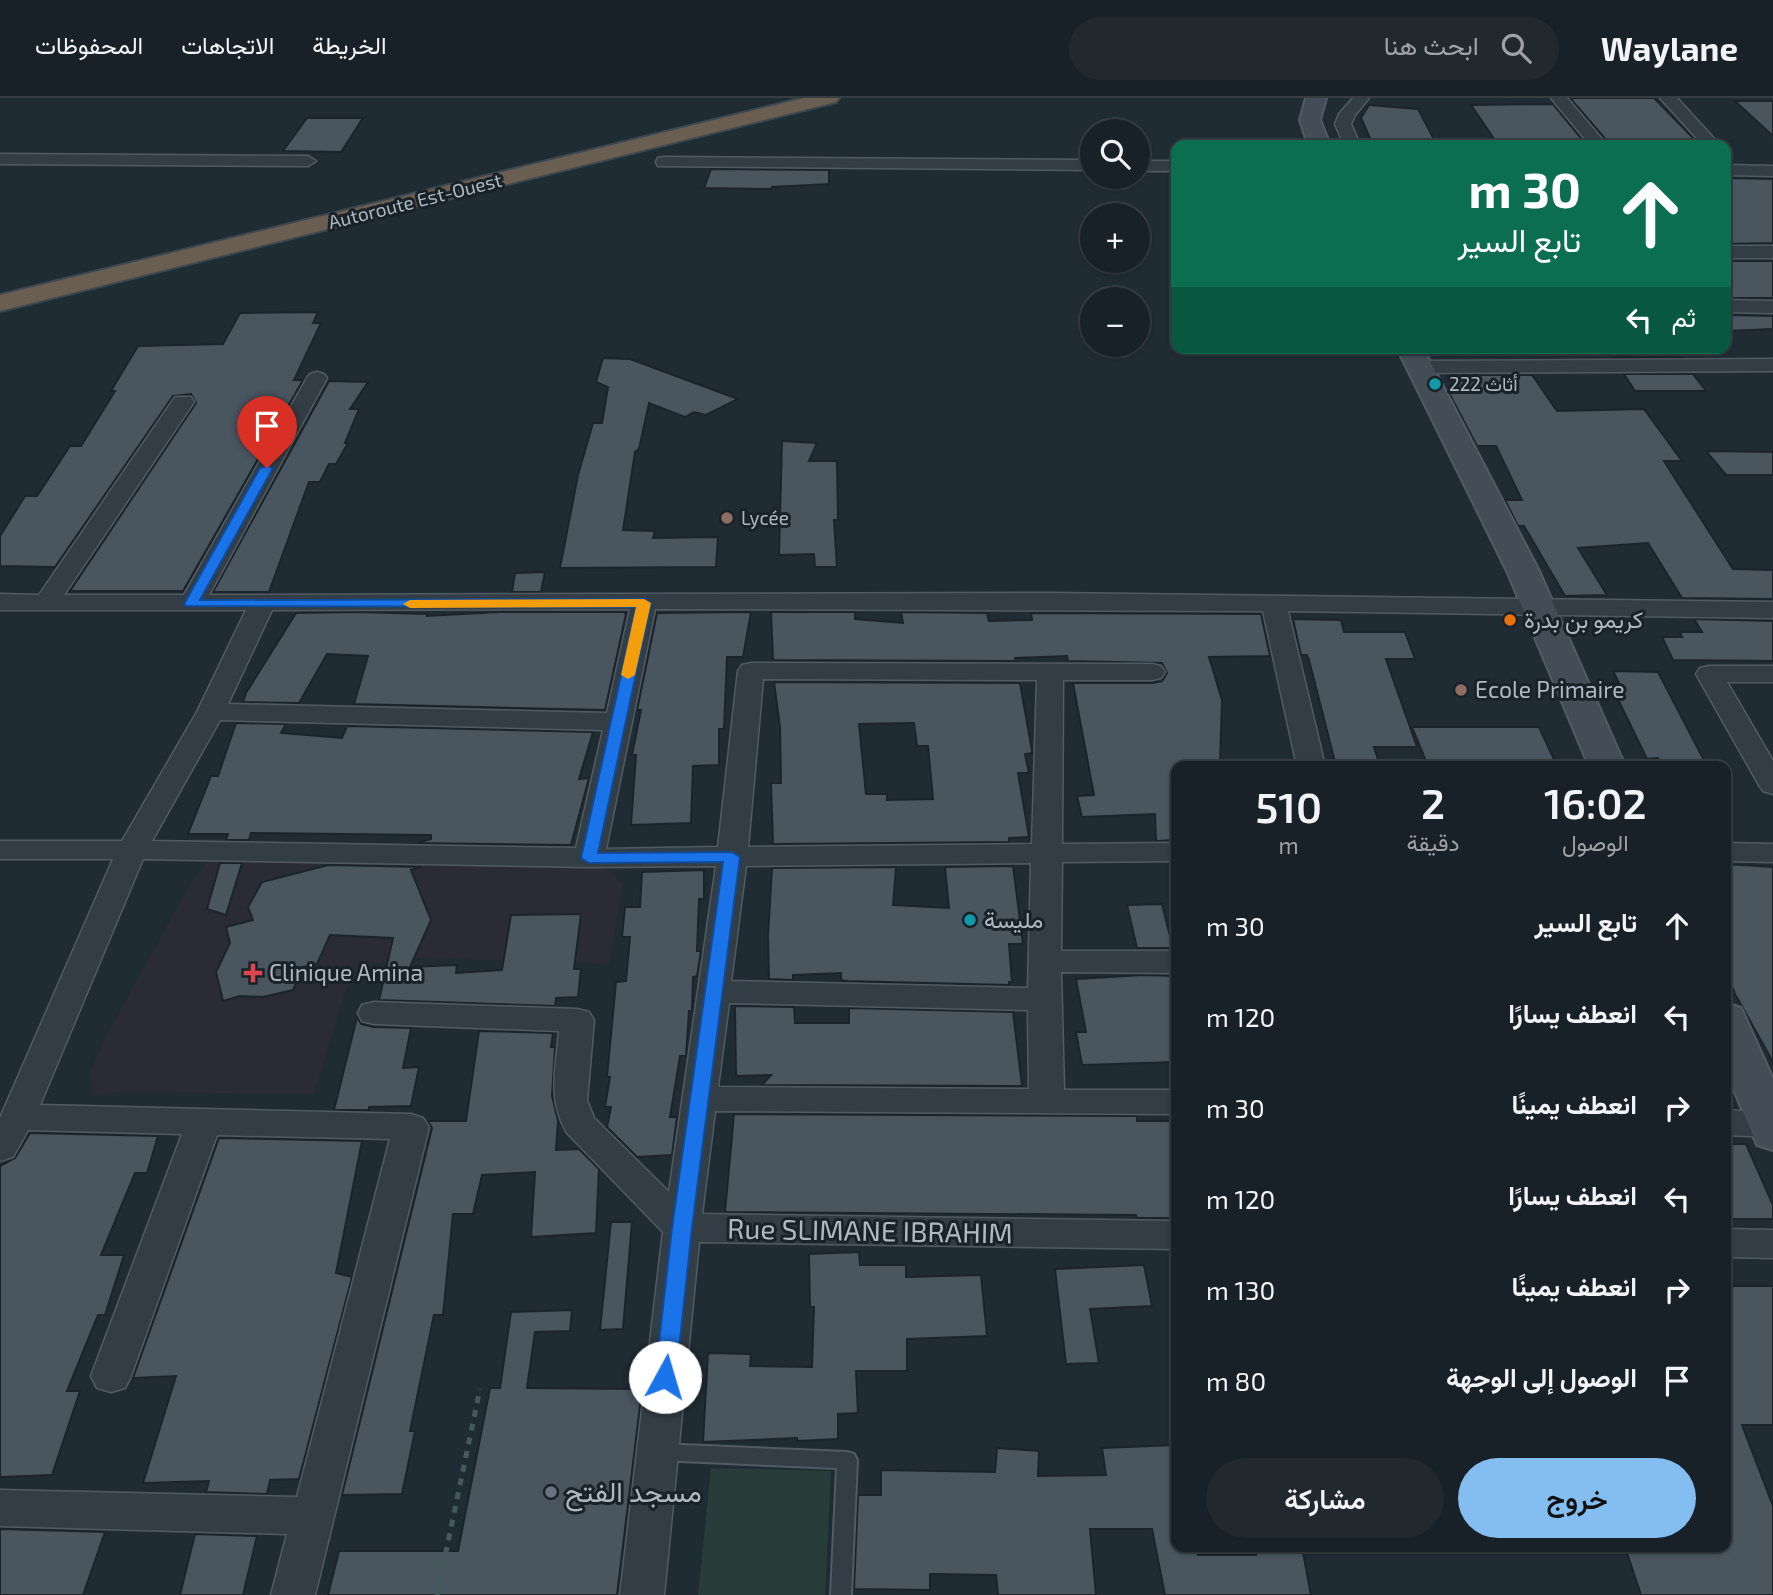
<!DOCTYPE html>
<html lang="ar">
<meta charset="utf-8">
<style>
:root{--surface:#182127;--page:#21292f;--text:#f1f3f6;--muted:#9fa3a7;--line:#363e44;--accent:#84bdf0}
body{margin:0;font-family:"Exo 2",Vazirmatn,sans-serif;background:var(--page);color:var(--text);direction:rtl;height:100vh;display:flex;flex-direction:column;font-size:26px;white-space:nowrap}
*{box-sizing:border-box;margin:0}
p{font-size:23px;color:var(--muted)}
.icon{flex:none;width:38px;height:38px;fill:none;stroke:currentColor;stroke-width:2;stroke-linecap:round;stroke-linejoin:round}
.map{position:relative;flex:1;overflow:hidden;direction:ltr}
.sheet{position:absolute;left:1171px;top:663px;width:560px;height:791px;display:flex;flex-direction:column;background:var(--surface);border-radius:14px;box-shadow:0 2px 5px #0004,0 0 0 2px var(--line);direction:rtl}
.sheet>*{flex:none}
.hud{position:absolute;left:1171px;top:42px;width:560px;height:214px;border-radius:14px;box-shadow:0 2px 5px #0004,0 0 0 2px var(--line);direction:rtl;background:#0b6e4f;color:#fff;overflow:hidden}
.controls{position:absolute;left:1080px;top:21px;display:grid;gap:14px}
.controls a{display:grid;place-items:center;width:70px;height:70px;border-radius:50%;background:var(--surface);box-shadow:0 2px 5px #0004,0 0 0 2px var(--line);font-size:35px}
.pin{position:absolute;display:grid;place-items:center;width:60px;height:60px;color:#fff;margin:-72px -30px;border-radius:50% 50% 50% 0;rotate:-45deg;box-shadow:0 0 7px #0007}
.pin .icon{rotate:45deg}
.me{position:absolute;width:77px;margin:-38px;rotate:6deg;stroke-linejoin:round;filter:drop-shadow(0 0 5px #0008)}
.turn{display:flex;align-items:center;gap:24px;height:147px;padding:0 35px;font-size:32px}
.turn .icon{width:91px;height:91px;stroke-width:2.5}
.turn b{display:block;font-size:49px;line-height:60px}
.then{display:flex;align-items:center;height:66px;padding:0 35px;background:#0003;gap:14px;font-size:26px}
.eta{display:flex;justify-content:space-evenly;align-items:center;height:119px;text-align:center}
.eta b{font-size:42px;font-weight:600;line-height:49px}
.button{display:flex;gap:14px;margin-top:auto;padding:14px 35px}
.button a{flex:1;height:80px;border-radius:42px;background:var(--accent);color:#111;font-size:28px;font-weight:600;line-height:80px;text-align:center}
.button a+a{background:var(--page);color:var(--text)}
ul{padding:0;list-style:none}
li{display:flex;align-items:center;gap:21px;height:91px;padding:0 35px}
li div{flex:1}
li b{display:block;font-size:26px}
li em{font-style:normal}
header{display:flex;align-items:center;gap:42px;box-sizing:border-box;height:98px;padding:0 35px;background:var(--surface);border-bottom:2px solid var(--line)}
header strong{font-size:33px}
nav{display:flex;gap:38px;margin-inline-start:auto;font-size:24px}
.search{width:490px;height:63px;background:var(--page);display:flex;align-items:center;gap:18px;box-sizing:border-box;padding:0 24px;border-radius:38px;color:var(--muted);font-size:26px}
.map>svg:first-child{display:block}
.medical{fill:#2b2b36}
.green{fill:#283c39}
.building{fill:#495660;stroke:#1b242b;stroke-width:2;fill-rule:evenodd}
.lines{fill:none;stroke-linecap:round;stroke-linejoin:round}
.lane-casing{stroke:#515b63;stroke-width:4}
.street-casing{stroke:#515b63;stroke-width:3}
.secondary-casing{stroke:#515b63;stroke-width:4}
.highway-casing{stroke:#3e484f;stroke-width:4}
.path{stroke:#465959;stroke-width:5;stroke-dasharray:7 7;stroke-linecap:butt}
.lane{fill:#333d45;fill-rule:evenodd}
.street{fill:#333d45;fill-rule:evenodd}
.secondary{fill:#424d58;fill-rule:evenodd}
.highway{fill:#6a5d51;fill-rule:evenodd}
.route{fill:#1a73e8;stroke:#114b97;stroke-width:2}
.slow{fill:#f59e0b}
.culture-dot{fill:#0f9aa8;stroke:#192229;stroke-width:2.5}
.education-dot{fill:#8d6e63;stroke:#192229;stroke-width:2.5}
.food-dot{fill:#e8710a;stroke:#192229;stroke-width:2.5}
.health-dot{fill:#e0444e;stroke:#192229;stroke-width:2.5}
.worship-dot{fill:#6b7280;stroke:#192229;stroke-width:2.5}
.labels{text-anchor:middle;stroke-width:6;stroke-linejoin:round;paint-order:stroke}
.far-street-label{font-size:19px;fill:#adb8c2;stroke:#192229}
.far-poi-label{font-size:19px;fill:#adb8c2;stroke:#192229;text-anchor:start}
.poi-label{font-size:23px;fill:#adb8c2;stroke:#192229;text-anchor:start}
.near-street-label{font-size:28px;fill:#adb8c2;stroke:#192229}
.near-poi-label{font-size:28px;fill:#adb8c2;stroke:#192229;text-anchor:start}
</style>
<header>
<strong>Waylane</strong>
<div class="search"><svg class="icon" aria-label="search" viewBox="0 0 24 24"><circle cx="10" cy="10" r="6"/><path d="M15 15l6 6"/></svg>ابحث هنا</div>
<nav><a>الخريطة</a><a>الاتجاهات</a><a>المحفوظات</a></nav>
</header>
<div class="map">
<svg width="1773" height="1497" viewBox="0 0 1773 1497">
<rect width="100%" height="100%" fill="#202c34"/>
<path class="medical" d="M213,758L605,770L623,786L609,866L417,860L375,865L346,890L314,996L122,994L93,998L90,975L104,942L192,783Z"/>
<path class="green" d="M711,1370L831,1373L825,1497H698Z"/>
<g class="building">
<path d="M1570,0H1654L1697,44H1608Z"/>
<path d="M1735,3H1773V38Z"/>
<path d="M1553,6L1585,45H1497L1471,7Z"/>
<path d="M1369,7L1418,11L1437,47H1373L1361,20Z"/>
<path d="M307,20H363L341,54L283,53Z"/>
<path d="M711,71L829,72V86L772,89V91L704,90Z"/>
<path d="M1726,80L1773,81V145L1726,146Z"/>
<rect x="1726" y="163" width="47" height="37"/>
<path d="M318,214L313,225H321L294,282H303L183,493H70L196,305L191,296L173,298L55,469L0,468V438L25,398H37L70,348H81L115,293H111L138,248L223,246L240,215Z"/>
<path d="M1726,217L1773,218V231L1726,233Z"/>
<path d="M1606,250H1674L1681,259H1612Z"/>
<path d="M603,260L630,261L738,301L706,317L694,314L685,319L649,305L639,351L635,354L623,432L655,433L653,440L718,439L716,469L560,470L578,377L593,325H602L608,289L596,284Z"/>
<path d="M1624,276H1693L1706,293H1635Z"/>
<path d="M1448,277H1532L1557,313L1644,311L1682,363H1664L1733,471L1773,472V501L1682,500L1648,445L1578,450L1607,497L1565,498L1524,428H1518L1505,402H1522L1496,348H1477L1449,295H1458Z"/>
<path d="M329,283L368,284L350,311H359L345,345H348L336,366H329L320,384H309L269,494H213Z"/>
<path d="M782,343L817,345L809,363H837L838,422H834L837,469H815L814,456L779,457Z"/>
<path d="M1706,353L1773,354V377H1726Z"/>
<path d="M545,474L541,494H512L515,475Z"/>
<path d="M356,514L428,516L427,518L500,514H624L626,516L605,612L354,606L368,558L327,556L299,605L243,604L246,595L296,515Z"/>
<path d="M751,514L743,559H727L724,631H719V667L693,668L691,725L631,727L636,657H632L641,612H637L657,515Z"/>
<path d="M771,514H855V521L903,525L901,514L987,515L989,523L1032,522L1031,515L1261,516L1270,558L1209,559L1222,602L1220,668H1176V742L1156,743L1155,716L1082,719L1077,698L1094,697L1073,585H1153L1162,583L1167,575L1162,565L1068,563L1067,558L1015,560L1016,563L773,562Z"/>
<path d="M1293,521L1341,522L1344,534H1405L1415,561H1386L1417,649H1374L1380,668H1336L1309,562L1307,557H1301Z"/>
<path d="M1694,521L1773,523V563L1673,562L1662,539H1682L1680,534H1702Z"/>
<path d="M1613,573L1658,574L1707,668H1662L1658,660L1647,661L1610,585H1619Z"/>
<path d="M774,584L1020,585L1032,653V655L1025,656L1029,675H1018L1029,739L1009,740V744L773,746L771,685H781L780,629ZM914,625L917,648H928L933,701L887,702V696H866L859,626Z"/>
<path d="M236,625L286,626L281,635L342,640L347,628L593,634L579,681L589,680L571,747L417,745L431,741V737L251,735L249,742H226L228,736H188L211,678H218Z"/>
<path d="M1412,629H1539L1557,668H1428Z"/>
<path d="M220,765H242L226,817L207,811Z"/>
<path d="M1726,766L1773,769V964L1735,896L1726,874Z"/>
<path d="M328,767L422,769L411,772L431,822L410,869L457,867L456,875L502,872L511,817L581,816L574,871H581L578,899L556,900L555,908L379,902L393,840L330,837L317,866L303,869L293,892L263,899L240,898L223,903L216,874L230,845L226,829L253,822L248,809L262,784Z"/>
<path d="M1013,768L1023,846H1009L1012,884H1009V887L847,883L841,882V875L793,877V882L769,881L768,838L772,770L896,769L893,807L949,810L945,769Z"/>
<path d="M704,772V801H699L697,853H701L697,878L693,879L692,913H689L686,958H680L670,1019H677L672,1057L637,1059L607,1029L611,1009H605L610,979H607L616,884L626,883L630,839H622L625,809H640L642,774Z"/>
<path d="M1162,806L1173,850H1137L1127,807Z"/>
<path d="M1143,877L1176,878V964L1082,967L1076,934H1086L1076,881Z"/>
<path d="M735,908L794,909L795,925H849V910L1013,914L1022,988L762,987L771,977L736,978Z"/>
<path d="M357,919L361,926L373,929L411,930L403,970L419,969L411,1008L369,1009V1012H334Z"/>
<path d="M479,933L553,935L551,949H555L552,998L558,1023L556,1052L579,1051L599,1071L596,1135L531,1139L535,1074L482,1077L473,1116H453L443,1217H434L410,1333H415L402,1396L342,1397L432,1030L428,1023H466Z"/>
<path d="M734,1016L1137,1018V1023H1176V1116H1172V1120H1137L1136,1117L725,1114Z"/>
<path d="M30,1035L158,1038L147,1075H135L101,1157H124L105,1217H98L67,1293H80L52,1377L0,1379V1068L15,1060Z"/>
<path d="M219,1040L362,1043L336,1175L352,1179L299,1381L270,1382L267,1396L206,1394L209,1383L143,1385L176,1278L133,1280Z"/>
<path d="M1726,1046H1746L1773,1107V1121H1726Z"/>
<path d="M611,1124H632L623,1231L600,1232Z"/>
<path d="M859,1154L860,1167H906V1179L981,1177L987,1238L907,1241V1273H856L858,1315L838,1316V1341L797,1343V1340L703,1344L708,1255L751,1256L750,1268L812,1269L814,1209H810L809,1156Z"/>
<path d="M1144,1167L1152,1208L1090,1211L1099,1265L1066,1266L1055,1171Z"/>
<path d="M1726,1188H1773V1327H1742L1773,1408V1497H1641L1625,1449H1726Z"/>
<path d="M572,1212L570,1233L535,1234L527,1290L642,1291L617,1497H328L339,1453H458L490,1290H500L511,1214Z"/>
<path d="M1176,1347V1449H1196L1198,1457H1256L1255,1449H1302L1311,1497H1165L1152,1431H1090L1096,1497H998L996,1477L930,1476V1492L854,1491L858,1397H881V1372L995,1374L997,1350L1039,1353L1038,1378L1106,1377L1102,1350Z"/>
<path d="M0,1431L105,1434L83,1497H0Z"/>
<path d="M195,1436L257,1438L243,1497H180Z"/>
</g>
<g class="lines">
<g class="lane-casing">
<path id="lane" d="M659,1346L847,1354L854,1356L857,1362L851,1497H831L837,1370L659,1362L652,1360L649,1354L652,1348Z"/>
</g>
<g class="street-casing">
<g id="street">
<path d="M1353,0H1369L1355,17L1351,26L1360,47H1344L1335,26L1339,16Z"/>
<path d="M1551,0H1567L1607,47H1590Z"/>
<path d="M1660,0H1677L1720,47H1703Z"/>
<path d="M0,56L308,58L316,63L308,68L0,66Z"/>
<path d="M664,59L1092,62V72L658,68L656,64L658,60Z"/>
<rect x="1138" y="63" width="38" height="10"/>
<path d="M1726,67L1773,68V78L1726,77Z"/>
<rect x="1726" y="148" width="47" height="12"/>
<path d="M1726,202L1773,203V215L1726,214Z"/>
<path d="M1773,261V273L1419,275L1412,273L1409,269L1412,265L1419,263Z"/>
<path d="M317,274L324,276L327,280L209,497L1051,495L1773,504V520L1288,513L1325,668H1297L1263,513L655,511L606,751L718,749L738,573L742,567L751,565L1152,566L1161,568L1165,574L1161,580L1152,582H1063L1062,746L1176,745V763L1062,764L1061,853H1176V875L1061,874L1064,992H1176V1016L715,1013L702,1116L1176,1123V1151L699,1144L664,1497H620L663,1134L567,1035C547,1001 556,970 559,933L374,926L362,923L358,915L362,907L374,904L577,911L589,914L594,922L587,1002L594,1020L669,1094L716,768L589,769L143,761L40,1007L411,1016L423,1020L429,1029L315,1497H271L287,1436L0,1428V1392L297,1399L390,1041L217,1037L131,1278L125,1290L111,1294L97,1290L91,1278L182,1036L28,1032L13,1059L0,1063V1020L113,761H0V743H122L197,614L246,512H0V496L39,497L175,299H191L194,304L64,497H184L307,280L310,276ZM630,511L607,615L228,606L272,512ZM763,581L1037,582L1032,746L748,749ZM220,622L603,632L576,750L152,743ZM1031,765L1028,890L731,883L746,768ZM729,905L1028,912L1029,991L718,989Z"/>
<path d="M1709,568H1773V584H1727L1773,663V696L1763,693L1759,687L1696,576L1700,570Z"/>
<path d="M1726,745L1773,746V764L1726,763Z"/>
<path d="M1726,1012L1773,1015V1039L1726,1037Z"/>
<path d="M1726,1131L1773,1132V1160L1726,1159Z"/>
</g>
</g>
<g class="secondary-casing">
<g id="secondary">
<path d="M1306,0H1326L1320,22L1330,47H1308L1300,22Z"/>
<path d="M1397,250H1423L1539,473L1625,668H1589L1507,473Z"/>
<path d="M1726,905L1741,910L1773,981V1052L1757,1047L1726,973Z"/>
</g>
</g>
<g class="highway-casing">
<path id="highway" d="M804,0H839L836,4L0,213V197Z"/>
</g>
<path class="path" d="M437,1497L480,1291"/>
<use href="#lane" class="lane"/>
<use href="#street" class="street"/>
<use href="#secondary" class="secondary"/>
<use href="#highway" class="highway"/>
</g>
<path class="route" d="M267,367L273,370L200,502L644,501L651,505L598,755L732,754L740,759L692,1130L676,1279L673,1286L665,1288L658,1286L655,1279L672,1130L723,764L589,765L581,760L636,509L186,508L184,506L260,370Z"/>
<path class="slow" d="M644,501L651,505L635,577L628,581L621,577L636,509L410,510L403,506L410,502Z"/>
<g class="culture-dot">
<circle cx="1435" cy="286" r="7"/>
<circle cx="970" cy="822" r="7"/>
</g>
<g class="education-dot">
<circle cx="727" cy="420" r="7"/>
<circle cx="1461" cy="592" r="7"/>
</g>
<circle class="food-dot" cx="1510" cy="522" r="7"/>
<path class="health-dot" d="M249.5 864.5h7v7h7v7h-7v7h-7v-7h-7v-7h7z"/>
<circle class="worship-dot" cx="551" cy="1394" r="7"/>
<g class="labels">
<g class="far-street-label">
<text transform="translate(415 103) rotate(-14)" y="7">Autoroute Est-Ouest</text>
</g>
<g class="far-poi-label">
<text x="1449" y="293">أثاث 222</text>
<text x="741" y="427">Lycée</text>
</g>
<g class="poi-label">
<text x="1524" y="530">كريمو بن بدرة</text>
<text x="1475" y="600">Ecole Primaire</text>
<text x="984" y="830">مليسة</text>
<text x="269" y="883">Clinique Amina</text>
</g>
<g class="near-street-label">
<text transform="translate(870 1133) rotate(1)" y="10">Rue SLIMANE IBRAHIM</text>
</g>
<g class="near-poi-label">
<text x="565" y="1404">مسجد الفتح</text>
</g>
</g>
</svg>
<div class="controls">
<a><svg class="icon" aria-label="search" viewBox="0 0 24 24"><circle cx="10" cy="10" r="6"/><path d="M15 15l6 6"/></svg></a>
<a>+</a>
<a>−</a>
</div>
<div class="pin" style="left:267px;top:370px;background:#d93025"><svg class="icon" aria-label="arrive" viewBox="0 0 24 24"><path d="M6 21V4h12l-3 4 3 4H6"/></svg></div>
<svg class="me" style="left:665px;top:1279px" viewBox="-20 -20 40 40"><circle r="19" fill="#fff"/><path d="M0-13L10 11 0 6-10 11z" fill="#1a73e8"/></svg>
<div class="hud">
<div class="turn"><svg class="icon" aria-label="ahead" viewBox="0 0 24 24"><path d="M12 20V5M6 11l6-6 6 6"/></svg><div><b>30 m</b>تابع السير</div></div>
<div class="then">ثم<svg class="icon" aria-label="left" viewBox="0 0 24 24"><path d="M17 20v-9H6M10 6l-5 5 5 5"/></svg></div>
</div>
<section class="sheet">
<div class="eta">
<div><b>16:02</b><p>الوصول</p></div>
<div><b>2</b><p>دقيقة</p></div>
<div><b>510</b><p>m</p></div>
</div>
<ul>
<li><svg class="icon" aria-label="ahead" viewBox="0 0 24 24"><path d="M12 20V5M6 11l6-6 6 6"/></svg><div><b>تابع السير</b></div><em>30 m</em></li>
<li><svg class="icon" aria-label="left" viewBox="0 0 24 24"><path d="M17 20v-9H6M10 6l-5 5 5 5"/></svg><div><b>انعطف يسارًا</b></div><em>120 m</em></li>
<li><svg class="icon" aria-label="right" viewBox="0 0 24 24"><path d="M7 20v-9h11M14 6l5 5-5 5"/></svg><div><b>انعطف يمينًا</b></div><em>30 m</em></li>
<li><svg class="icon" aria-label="left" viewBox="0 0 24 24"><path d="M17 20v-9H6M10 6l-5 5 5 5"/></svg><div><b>انعطف يسارًا</b></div><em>120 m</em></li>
<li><svg class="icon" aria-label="right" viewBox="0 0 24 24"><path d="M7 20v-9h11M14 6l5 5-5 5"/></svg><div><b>انعطف يمينًا</b></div><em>130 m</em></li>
<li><svg class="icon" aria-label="arrive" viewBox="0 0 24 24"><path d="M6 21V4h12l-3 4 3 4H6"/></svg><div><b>الوصول إلى الوجهة</b></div><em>80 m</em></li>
</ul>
<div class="button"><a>خروج</a><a>مشاركة</a></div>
</section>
</div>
